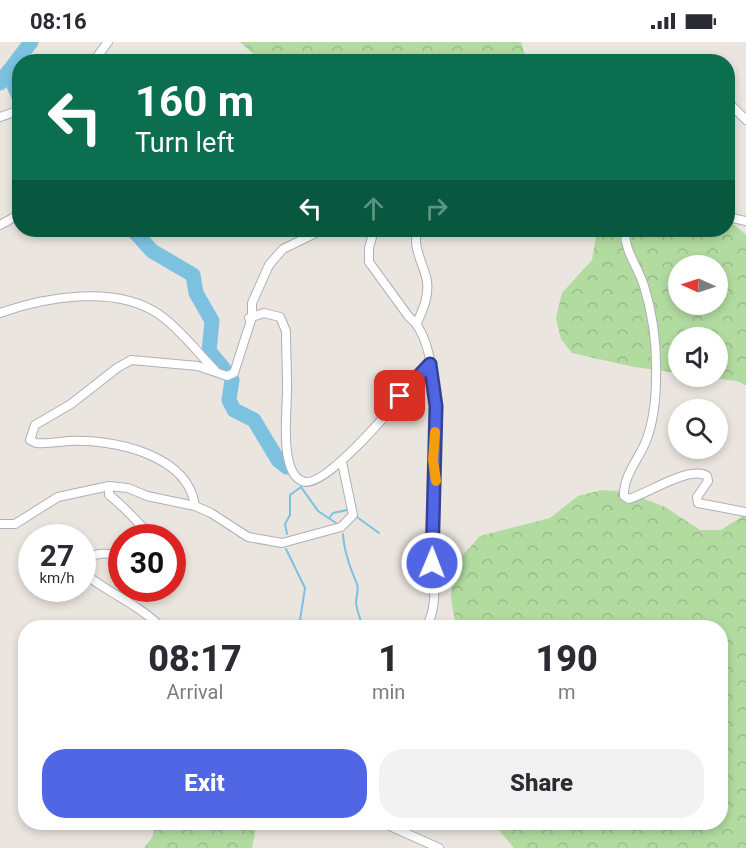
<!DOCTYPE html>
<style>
:root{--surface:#fff;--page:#f2f2f3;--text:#2b2b33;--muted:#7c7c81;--accent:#5066e5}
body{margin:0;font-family:Roboto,sans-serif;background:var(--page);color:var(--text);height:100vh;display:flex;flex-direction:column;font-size:22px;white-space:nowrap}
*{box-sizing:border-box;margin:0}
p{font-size:20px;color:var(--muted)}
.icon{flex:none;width:33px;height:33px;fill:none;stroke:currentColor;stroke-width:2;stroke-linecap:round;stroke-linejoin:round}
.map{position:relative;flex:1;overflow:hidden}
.details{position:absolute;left:18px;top:578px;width:710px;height:210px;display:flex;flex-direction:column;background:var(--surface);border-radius:24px;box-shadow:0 3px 9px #0003}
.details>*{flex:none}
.hud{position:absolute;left:12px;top:12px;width:723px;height:183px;border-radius:24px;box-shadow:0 3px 9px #0003;background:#0b6e4f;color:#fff;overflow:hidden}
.needle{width:39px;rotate:273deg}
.buttons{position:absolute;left:668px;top:213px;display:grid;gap:12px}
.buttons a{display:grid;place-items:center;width:60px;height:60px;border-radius:50%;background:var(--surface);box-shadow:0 3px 9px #0003;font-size:30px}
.speed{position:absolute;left:18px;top:482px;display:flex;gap:12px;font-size:30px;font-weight:700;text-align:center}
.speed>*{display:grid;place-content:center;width:78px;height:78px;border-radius:50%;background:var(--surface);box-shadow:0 3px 9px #0003;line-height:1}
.speed small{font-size:15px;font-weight:400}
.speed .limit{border:9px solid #d22;background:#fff;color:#111}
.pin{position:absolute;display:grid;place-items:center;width:51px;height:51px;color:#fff;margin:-26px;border-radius:12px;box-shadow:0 3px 9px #0006}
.me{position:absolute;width:66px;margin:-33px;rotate:1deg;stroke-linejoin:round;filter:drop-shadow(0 0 4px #0008)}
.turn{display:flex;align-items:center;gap:21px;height:126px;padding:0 24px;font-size:27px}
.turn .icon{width:78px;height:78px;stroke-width:2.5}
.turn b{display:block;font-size:42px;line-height:51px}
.lanes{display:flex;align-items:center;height:57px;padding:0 24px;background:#0003;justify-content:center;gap:30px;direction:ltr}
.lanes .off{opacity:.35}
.eta{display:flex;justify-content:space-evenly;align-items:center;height:102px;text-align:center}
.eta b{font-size:36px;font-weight:800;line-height:42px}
.cta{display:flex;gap:12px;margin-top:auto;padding:12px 24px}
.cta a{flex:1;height:69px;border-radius:24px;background:var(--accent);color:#fff;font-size:24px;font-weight:800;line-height:69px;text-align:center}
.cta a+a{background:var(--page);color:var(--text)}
.status{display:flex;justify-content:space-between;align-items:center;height:42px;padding:0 30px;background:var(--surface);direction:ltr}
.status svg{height:16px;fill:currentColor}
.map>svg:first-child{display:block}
.forest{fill:url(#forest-crowns);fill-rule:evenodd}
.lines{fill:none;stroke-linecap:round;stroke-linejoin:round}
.stream{stroke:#7cc2e0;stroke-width:2}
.river{stroke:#7cc2e0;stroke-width:15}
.minor-casing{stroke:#aeafb9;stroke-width:10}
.minor{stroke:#fff;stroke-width:8}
.route-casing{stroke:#344295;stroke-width:15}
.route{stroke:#5066e5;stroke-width:10}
.slow{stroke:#f59e0b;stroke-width:10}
</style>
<div class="status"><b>08:16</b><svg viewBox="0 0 49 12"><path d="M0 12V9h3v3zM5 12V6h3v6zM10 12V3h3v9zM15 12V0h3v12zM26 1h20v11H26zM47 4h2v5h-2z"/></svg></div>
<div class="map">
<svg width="746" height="806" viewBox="0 0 746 806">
<defs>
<pattern id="forest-crowns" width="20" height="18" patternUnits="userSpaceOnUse" patternTransform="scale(1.5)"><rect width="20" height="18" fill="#b2dba0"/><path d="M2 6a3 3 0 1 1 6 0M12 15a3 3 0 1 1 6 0" fill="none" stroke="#99bc8a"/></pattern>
</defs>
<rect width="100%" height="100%" fill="#eae5de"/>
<g class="forest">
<path d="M240,0H521L527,19H261Z"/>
<path d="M728,177L746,193V343L737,339L705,335L717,334V296H678V331L634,325L572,311L561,297L556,276L562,251L592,218L597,188H728ZM678,224H717V262H678Z"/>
<path d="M602,448L627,450L665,465L700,488H721L746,472V806H514L492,780H720V585H456L451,556L453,524L480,494L550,476L578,454Z"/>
<path d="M155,780H257L252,806H144L153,794Z"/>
</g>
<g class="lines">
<g class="stream">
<path d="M301,445L318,469L336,481"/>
<path d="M330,475L333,471L347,468"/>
<path d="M357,475L379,491"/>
<path d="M287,492L285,482L290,473V453L301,445"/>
<path d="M343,492C344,510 350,526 357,542C359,548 356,555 356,561C357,569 360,577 363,585"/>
<path d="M286,507L305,546L299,585"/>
</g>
<g class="river">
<path d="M8,30L20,57"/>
<path d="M0,41L31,0"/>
<path d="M133,188L152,209L193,233L196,251L212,279L209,309L224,327"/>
<path d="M232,338L229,358L234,368L254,378L278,418L287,425"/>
</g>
<g class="minor-casing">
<g id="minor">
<path d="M93,20L108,0"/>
<path d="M728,60L746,78"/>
<path d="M0,75L20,68"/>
<path d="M728,175L746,179"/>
<path d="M0,183L20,172"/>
<path d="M374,188L369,206V220L409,275C450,305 431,452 431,500C431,528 441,560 426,585"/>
<path d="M625,188C624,209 638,224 644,244C653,273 657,304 656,335C656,358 654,378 646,399C639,417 623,434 624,454L629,457C649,451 690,423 707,434L708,439L697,455L698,461L746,470"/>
<path d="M0,271C45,255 117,242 160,273C180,287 197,310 215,328"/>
<path d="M249,276L264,271L280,275L286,289C286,307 287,325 287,343C288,364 278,429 302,439C326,451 412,342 430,322"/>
<path d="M417,281C423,267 429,255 427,239C424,223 411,203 418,188"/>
<path d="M195,464L211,471L248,495L282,501L341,485L353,473L342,420"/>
<path d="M0,482H15L58,455L109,444"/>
<path d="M152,495C138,481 125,465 109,453V444L128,446L147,454L195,464C188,412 113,397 69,399C58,400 47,402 36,401L30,398L35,383L71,362L117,326L131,318L198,324L227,334L234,331L252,275V261L269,223L283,207L322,188"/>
<path d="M122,513C108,512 95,508 85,520L86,533C111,552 139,563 161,585"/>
<path d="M381,780L439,806"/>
</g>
</g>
<use href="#minor" class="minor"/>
</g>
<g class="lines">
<g class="route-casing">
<path id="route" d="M400,354L430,322L436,364L432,521"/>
</g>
<use href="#route" class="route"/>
<path class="slow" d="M435,390L433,418L436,439"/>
</g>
</svg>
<div class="buttons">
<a><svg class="needle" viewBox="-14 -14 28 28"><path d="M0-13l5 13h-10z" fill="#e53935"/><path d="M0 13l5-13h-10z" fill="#7c7c81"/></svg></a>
<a><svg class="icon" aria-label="sound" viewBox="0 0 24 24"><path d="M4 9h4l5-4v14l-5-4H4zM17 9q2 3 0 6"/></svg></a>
<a><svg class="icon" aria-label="search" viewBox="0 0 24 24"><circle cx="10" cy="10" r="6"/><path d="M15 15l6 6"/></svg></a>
</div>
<div class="speed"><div>27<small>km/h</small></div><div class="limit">30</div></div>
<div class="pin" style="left:400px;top:354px;background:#d93025"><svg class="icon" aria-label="arrive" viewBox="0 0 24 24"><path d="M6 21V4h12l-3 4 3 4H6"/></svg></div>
<svg class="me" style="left:432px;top:521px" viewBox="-20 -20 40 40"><circle r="17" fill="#5066e5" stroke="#fff" stroke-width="3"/><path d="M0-11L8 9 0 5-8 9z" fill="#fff"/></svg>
<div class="hud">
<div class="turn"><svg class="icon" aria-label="left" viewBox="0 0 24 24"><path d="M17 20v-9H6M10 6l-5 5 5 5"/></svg><div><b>160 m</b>Turn left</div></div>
<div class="lanes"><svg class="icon" aria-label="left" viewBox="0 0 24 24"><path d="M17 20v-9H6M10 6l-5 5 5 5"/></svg><svg class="icon off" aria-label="ahead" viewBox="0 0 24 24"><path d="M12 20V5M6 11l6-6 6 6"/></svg><svg class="icon off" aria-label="right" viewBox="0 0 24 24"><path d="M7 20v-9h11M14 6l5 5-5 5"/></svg></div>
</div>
<section class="details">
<div class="eta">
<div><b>08:17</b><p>Arrival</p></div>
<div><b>1</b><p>min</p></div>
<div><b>190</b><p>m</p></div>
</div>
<div class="cta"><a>Exit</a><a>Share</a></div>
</section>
</div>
